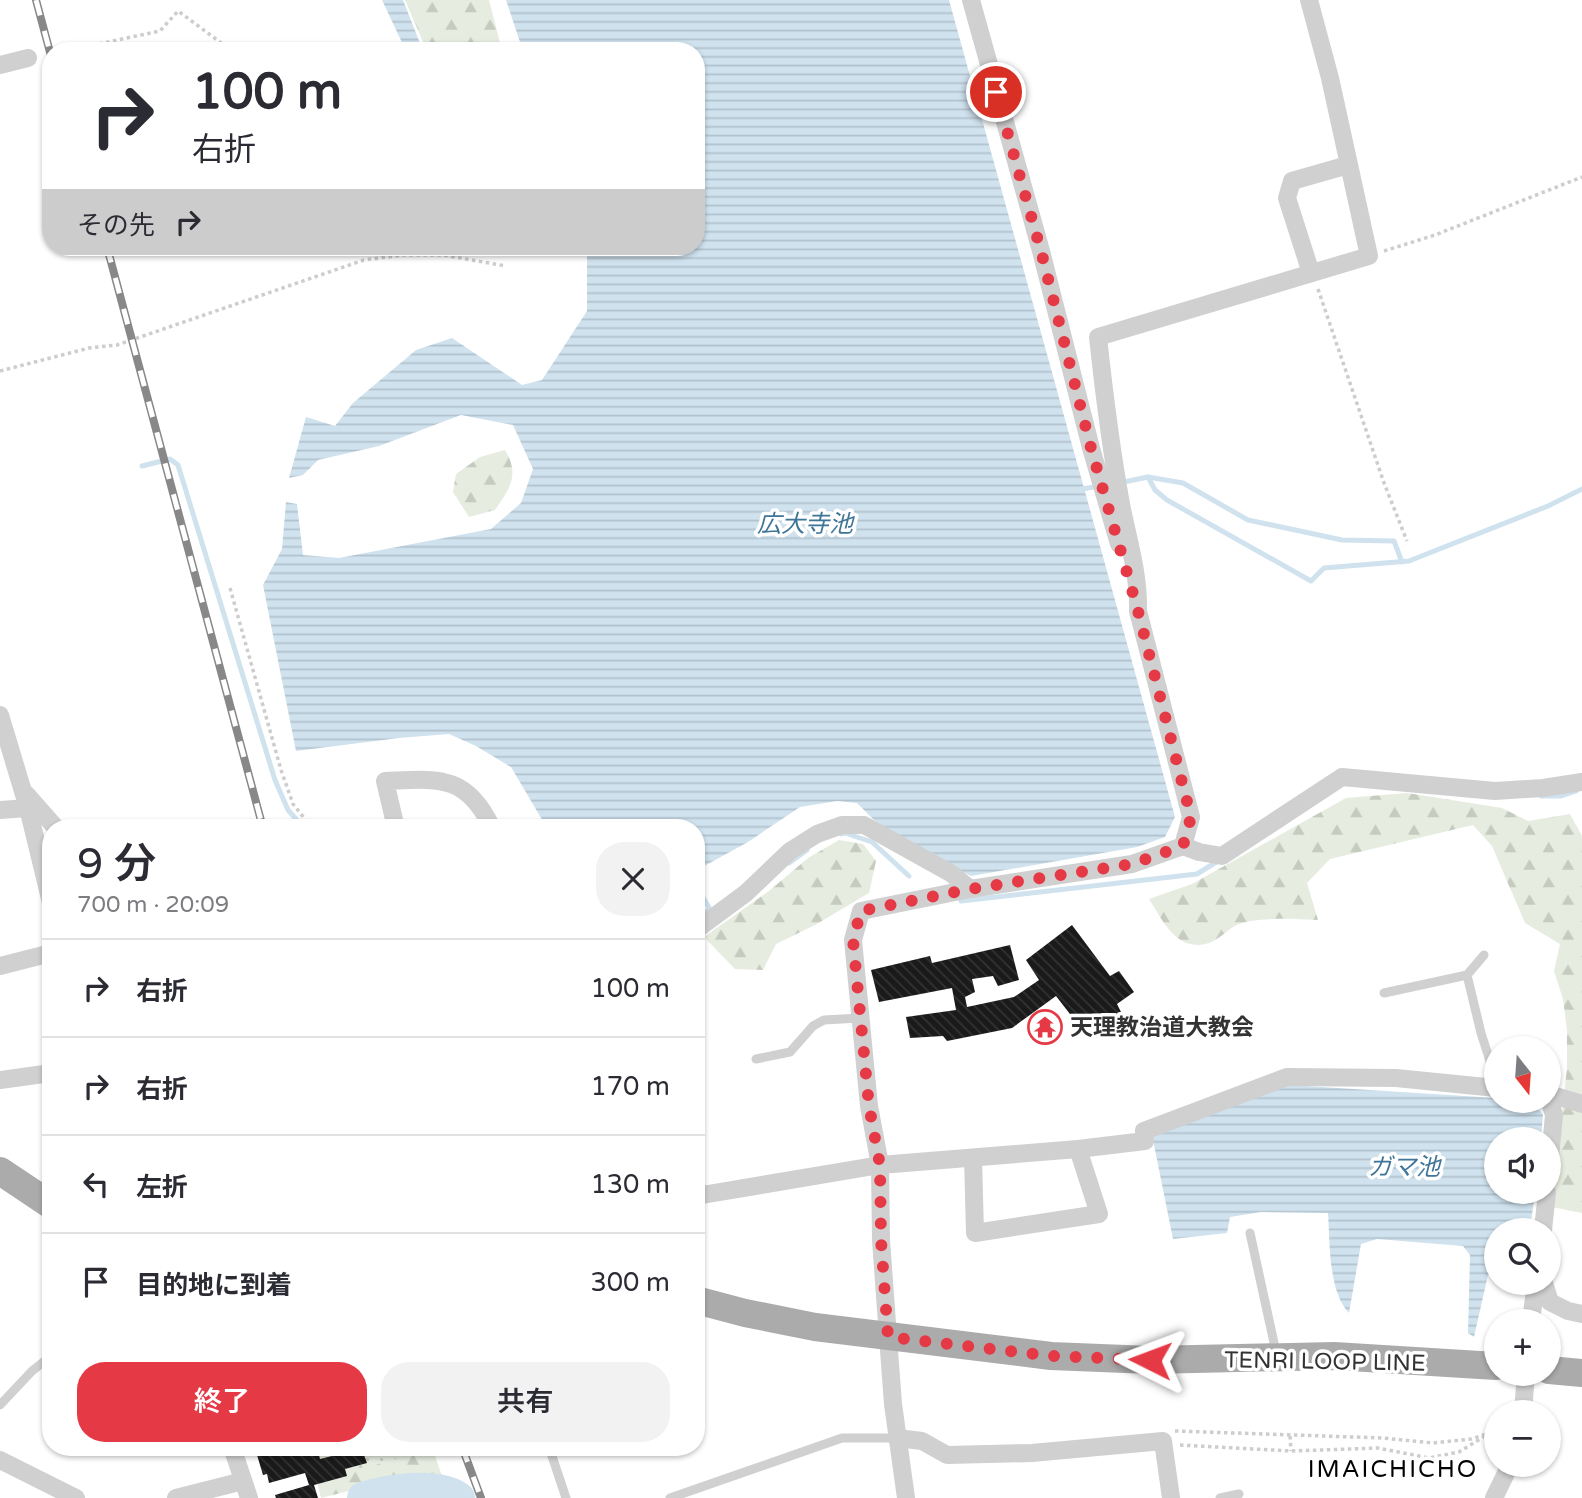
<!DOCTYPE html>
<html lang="ja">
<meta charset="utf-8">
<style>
:root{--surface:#fff;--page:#f2f2f3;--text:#2b2b33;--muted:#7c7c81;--line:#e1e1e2;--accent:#e63946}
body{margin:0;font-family:"Varela Round","Noto Sans JP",sans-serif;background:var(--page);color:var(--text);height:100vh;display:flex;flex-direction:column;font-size:26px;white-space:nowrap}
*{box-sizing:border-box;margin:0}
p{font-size:23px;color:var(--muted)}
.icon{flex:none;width:38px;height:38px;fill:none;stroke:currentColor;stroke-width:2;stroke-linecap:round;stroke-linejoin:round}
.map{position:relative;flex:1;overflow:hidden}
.details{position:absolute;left:42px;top:819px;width:663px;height:637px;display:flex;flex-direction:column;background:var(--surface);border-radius:28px;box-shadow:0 2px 5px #0004}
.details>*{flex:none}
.top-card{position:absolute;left:42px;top:42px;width:663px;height:214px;border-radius:28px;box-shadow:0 2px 5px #0004;background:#fff;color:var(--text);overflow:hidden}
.needle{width:46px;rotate:163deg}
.tools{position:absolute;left:1484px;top:1036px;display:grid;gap:14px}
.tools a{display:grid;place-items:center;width:77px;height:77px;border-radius:50%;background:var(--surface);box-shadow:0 2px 5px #0004;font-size:35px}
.pin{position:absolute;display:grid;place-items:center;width:60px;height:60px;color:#fff;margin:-30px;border:4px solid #fff;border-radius:50%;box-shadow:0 2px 7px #0007}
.me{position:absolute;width:77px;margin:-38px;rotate:273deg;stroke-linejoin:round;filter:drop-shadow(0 0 5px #0008)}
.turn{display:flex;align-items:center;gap:24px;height:147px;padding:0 35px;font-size:32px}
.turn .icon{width:91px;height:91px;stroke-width:2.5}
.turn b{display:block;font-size:49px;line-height:60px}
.then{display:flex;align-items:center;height:66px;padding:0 35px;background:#0003;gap:14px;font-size:26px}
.round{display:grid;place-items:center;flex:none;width:74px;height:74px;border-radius:28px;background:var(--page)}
.headline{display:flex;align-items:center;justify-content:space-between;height:119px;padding:0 35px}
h1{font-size:42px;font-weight:600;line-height:52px}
.cta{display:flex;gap:14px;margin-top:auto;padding:14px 35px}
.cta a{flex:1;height:80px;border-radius:28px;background:var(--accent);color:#fff;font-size:28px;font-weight:600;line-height:80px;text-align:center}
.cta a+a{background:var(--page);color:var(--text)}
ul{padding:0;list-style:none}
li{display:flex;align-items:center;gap:21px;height:98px;padding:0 35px;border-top:2px solid var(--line)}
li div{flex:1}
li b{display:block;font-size:26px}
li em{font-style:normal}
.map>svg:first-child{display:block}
.forest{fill:url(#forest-firs)}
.garden{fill:url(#garden-dots)}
.water{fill:url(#water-rules)}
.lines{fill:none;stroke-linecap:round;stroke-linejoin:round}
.stream{stroke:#cfe2ee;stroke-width:5}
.river{stroke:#cfe2ee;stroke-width:32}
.building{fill:url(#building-back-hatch)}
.path{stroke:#cdcdcd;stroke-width:3.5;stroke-dasharray:3.5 3.5;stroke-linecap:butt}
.service{stroke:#d0d0d0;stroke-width:9}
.minor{stroke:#d0d0d0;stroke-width:18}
.primary{stroke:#ababab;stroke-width:28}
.rail-casing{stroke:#888;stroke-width:8}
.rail{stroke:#fff;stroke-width:5;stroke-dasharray:16;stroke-linecap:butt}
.route{stroke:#e63946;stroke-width:12;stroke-dasharray:0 21.6}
.labels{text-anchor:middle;stroke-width:7;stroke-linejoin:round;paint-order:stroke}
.poi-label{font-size:23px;font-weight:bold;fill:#333;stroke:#fff;text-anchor:start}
.street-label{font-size:23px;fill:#333;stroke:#fff}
.water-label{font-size:24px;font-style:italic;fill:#3f7597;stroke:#fff}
.neighbourhood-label{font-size:24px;letter-spacing:2px;fill:#000;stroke:#fff}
</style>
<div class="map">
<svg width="1582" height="1498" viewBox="0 0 1582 1498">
<defs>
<pattern id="forest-firs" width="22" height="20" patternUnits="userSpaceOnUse" patternTransform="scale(1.75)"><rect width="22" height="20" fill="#e6ecdf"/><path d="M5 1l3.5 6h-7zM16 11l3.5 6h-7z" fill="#c6cbc0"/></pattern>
<pattern id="garden-dots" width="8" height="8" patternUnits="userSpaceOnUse" patternTransform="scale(1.75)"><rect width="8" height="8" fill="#e6ecdf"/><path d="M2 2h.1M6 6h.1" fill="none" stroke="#c6cbc0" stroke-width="1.8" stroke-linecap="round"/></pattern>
<pattern id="water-rules" width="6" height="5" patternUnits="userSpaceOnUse" patternTransform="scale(1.75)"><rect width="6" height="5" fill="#cfe2ee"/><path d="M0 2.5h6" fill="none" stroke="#b2c2cd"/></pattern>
<pattern id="building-back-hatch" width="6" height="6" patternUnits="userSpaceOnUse" patternTransform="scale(1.75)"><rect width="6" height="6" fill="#1a1a1a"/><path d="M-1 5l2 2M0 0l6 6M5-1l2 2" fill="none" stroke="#333"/></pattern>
</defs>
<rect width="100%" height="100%" fill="#fff"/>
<g class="forest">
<path d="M405,0H489L502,51H427Z"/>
<path d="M505,450C520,475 510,488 495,510L469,517L453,492L456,474L480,457Z"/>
<path d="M1407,793L1502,808L1528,821L1570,814L1582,836V1213L1552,1207L1567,1067V1030L1563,999L1554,971L1560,944L1525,923L1492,846L1473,825L1330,859L1307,883L1318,920C1293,919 1266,917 1242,923C1230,926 1221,939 1209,943C1177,953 1163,921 1149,899L1192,884L1346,798Z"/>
<path d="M839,840L863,844L876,861L869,893L815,925L776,944L763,970L735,969L704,937L769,891L808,858Z"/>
<path d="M418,1447H432L443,1479L404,1477L321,1498L316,1479L415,1450Z"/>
</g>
<path class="garden" d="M311,1447H399L402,1457L320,1481Z"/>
<g class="water">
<path d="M382,0H403L423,51H406Z"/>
<path d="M506,0H949L1175,817L1165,837L1137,847L971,876L886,832L857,803L837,801L800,807L748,842L697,870L696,828H547L511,767L476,746L449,734L399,738L296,751L263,585L282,549L286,502L297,504L303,555L339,558L491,529L521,503L533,469L513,425L461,415L379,446L318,460L303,475L289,478L306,417L335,426L353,403L416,350L452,338L522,385L542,380L587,311V247H696V51H523Z"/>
<path d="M1290,1085L1496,1098V1101H1530L1543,1114L1541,1139H1496V1192H1535L1530,1230H1496V1275H1488L1474,1337L1468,1333L1470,1255L1463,1246L1377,1239L1361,1244L1349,1313C1328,1291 1330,1242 1328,1213L1261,1212L1230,1217L1227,1233L1173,1239L1152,1135Z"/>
</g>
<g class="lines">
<g class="stream">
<path d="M142,466L170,459L178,465L275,780L288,810L304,828"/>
<path d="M1148,477L1155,490L1167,500L1311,581L1324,568L1409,561L1548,506L1582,489"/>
<path d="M1119,483L1148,477L1183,483L1248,520L1342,540L1394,541L1402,562"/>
<path d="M1077,490L1099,486"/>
<path d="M1541,796H1561L1576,791"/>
<path d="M841,834L845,833L872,842L909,876"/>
<path d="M789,863L807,850"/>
<path d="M696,886L710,909L696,918"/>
<path d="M961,901L1197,874L1218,861"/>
</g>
<path class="river" d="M363,1498C387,1490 438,1482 459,1498"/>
</g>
<g class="building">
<path d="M1072,925L1110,976L1119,971L1134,992L1117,1004L1122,1014L1087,1036L1056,996L1012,1028L947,1041L943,1036L910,1038L906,1017L956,1010L952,988L879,1002L871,970L930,956L932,963L1010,945L1019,980L998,986L993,976L972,979L975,992L965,997L967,1007L1014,997L1039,980L1026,960Z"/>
<path d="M285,1447H317L320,1459L340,1454L338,1447L376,1448L363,1452L367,1463L345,1469L347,1476L314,1485L318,1498H276L275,1495L309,1485L305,1473L269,1483L267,1474L263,1475L257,1455Z"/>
</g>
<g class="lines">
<g class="path">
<path d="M65,51L160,31L178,11L232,51"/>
<path d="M1384,251L1435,235L1582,177"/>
<path d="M1318,289L1384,483L1407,541"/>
<path d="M0,371L89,348L117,345L364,260L404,255H443L506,266"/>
<path d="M230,588L281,770L293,804L312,828"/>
<path d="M1175,1431L1383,1438L1433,1443L1471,1439L1496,1431"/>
<path d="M1290,1436L1291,1451"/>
<path d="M1180,1445L1291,1451L1378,1448L1429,1458L1459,1452L1485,1436"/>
</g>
<g class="service">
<path d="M1467,975L1481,1033L1496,1080"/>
<path d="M1384,993L1467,975L1484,955"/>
<path d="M756,1059L790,1052L813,1026L824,1020L860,1018"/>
<path d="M1250,1233L1276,1352"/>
<path d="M0,1405L32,1371L51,1356"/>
<path d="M549,1447L566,1498"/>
<path d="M670,1498L842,1438H897"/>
<path d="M1220,1498L1239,1494"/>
</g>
<g class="minor">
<path d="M971,0L1041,251L1091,448L1119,544"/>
<path d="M0,65L28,58"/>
<path d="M1311,273L1287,198L1292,181L1348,165"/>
<path d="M0,715L28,808L51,903"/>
<path d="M26,794L56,828"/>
<path d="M0,810L28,808"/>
<path d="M396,828L385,781C437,779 466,773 492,828"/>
<path d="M1183,846L1199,852L1222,856L1342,777L1495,791L1543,788L1582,782"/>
<path d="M696,930L746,893L790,851L817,834L842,825H864L952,874L970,889"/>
<path d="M0,966L51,953"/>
<path d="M0,1080L51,1073"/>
<path d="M1549,1094L1582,1104"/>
<path d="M1549,1099L1554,1115L1549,1168"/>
<path d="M973,1158L975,1233L1099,1214L1078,1149"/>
<path d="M696,1196L880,1165L1078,1149L1145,1141L1144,1131L1287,1077L1396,1078L1496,1088"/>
<path d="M1543,1230L1547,1192"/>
<path d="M1544,1283L1550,1302L1568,1311L1582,1314"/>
<path d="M1531,1321L1536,1283"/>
<path d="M1523,1412L1526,1374"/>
<path d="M897,1438L922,1441L947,1455L1032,1453L1163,1441L1171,1498"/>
<path d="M232,1447L249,1498"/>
<path d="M0,1460L76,1498"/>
<path d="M176,1498L243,1481"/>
<path d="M906,1498L893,1404L888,1337L881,1240L880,1165L869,1106L853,940L861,911L970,889L1132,864L1183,846L1191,817L1138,611C1139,574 1128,540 1121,504C1111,449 1104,393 1098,337L1369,256L1330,78L1309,0"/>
<path d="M1494,1498L1510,1465"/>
</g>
<g class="primary">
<path d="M0,1171L51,1205"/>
<path d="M696,1300L745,1313L815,1327L1051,1356L1150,1360L1334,1356L1496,1366"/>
<path d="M1549,1370L1582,1373"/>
</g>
<g class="rail-casing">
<g id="rail">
<path d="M36,0L51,56"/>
<path d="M107,247L263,828"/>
<path d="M462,1447L481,1498"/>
</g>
</g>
<use href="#rail" class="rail"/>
</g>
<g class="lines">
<path class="route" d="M996,92L1041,251L1091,448L1138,611L1191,817L1183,846L1132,864L970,889L861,911L853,940L869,1106L880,1165L881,1240L888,1337L1051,1356L1150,1360"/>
</g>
<defs>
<g id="temple-ring" transform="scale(1.75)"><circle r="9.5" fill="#fff" stroke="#e63946" stroke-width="1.5"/><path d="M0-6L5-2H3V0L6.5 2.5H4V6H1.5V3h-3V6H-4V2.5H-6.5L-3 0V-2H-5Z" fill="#e63946"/></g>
</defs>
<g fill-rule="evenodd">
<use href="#temple-ring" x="1045" y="1027"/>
</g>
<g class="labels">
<g class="poi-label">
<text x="1070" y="1035">天理教治道大教会</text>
</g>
<g class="street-label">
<text transform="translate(1325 1361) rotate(1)" y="8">TENRI LOOP LINE</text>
</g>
<g class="water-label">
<text x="805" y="532">広大寺池</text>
<text x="1404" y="1175">ガマ池</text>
</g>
<g class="neighbourhood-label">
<text x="1393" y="1477">IMAICHICHO</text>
</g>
</g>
</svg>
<div class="tools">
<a><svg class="needle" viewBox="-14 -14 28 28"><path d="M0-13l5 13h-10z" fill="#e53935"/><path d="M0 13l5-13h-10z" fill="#7c7c81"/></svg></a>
<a><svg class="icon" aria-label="sound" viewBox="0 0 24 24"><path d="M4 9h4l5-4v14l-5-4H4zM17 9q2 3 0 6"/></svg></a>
<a><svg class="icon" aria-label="search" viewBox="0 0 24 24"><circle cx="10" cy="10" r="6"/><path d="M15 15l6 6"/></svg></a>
<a>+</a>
<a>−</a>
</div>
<div class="pin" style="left:996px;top:92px;background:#d93025"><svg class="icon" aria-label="arrive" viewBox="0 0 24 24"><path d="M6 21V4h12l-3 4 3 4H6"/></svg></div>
<svg class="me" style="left:1150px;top:1360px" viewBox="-20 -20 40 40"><path d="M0-17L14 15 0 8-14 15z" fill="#e63946" stroke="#fff" stroke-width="4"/></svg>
<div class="top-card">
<div class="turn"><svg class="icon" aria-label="right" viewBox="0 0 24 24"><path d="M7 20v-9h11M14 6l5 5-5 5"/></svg><div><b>100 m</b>右折</div></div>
<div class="then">その先<svg class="icon" aria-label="right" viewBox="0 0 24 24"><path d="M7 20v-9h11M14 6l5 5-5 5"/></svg></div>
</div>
<section class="details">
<div class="headline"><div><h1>9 分</h1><p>700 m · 20:09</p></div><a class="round"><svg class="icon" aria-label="close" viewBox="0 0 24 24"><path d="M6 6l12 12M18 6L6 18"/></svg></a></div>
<ul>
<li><svg class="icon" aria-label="right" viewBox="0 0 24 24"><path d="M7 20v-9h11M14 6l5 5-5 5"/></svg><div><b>右折</b></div><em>100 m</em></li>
<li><svg class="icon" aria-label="right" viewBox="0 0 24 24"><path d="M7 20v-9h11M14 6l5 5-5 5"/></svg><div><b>右折</b></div><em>170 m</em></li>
<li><svg class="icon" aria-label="left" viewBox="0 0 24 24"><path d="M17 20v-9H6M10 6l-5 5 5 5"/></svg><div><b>左折</b></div><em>130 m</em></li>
<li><svg class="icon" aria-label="arrive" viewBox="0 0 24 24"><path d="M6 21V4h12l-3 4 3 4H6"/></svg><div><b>目的地に到着</b></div><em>300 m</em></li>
</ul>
<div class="cta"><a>終了</a><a>共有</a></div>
</section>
</div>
